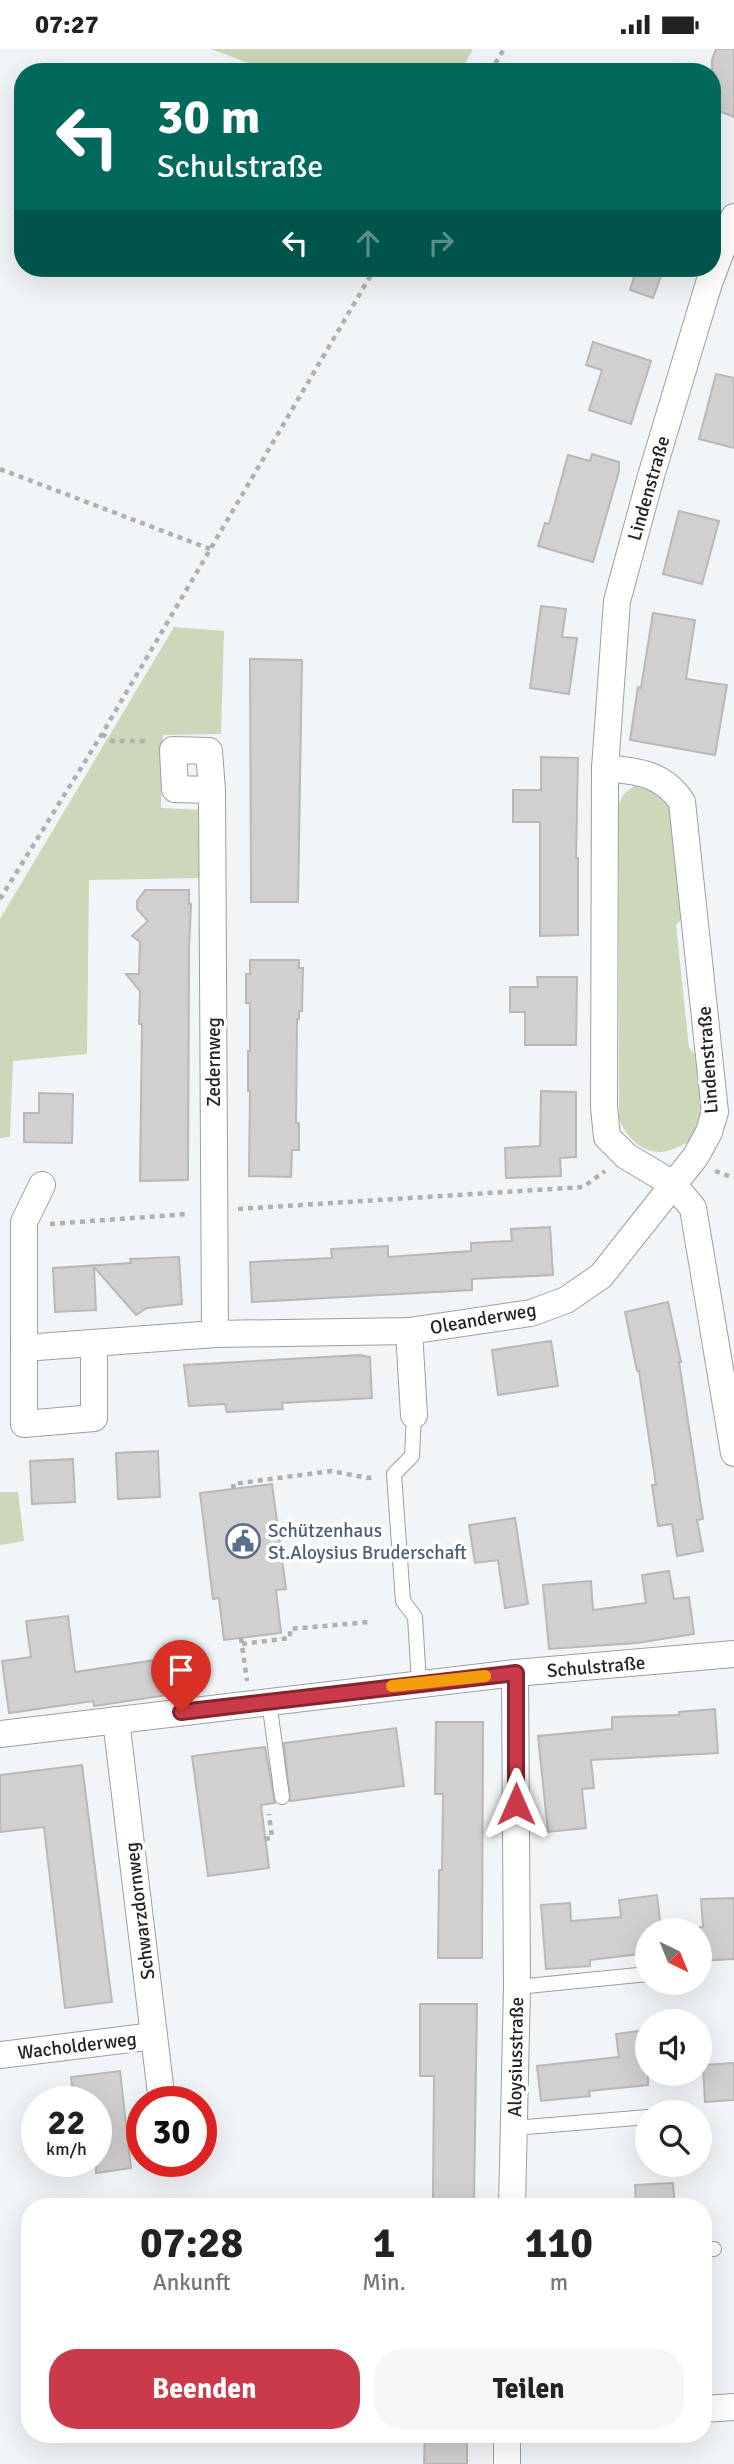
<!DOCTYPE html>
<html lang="de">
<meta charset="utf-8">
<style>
:root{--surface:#fff;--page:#f6f6f6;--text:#222;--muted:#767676;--accent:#cb3a4a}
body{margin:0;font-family:Signika,sans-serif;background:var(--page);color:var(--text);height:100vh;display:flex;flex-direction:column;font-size:26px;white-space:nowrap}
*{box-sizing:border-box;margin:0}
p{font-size:23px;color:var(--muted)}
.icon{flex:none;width:38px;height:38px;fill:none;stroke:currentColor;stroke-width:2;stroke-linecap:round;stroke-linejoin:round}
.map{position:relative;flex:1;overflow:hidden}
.sheet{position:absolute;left:21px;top:2149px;width:691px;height:245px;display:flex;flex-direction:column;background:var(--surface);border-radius:28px;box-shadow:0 7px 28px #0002}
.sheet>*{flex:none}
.top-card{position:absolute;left:14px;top:14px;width:707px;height:214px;border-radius:28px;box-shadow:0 7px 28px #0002;background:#00695c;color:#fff;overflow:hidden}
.needle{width:46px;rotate:137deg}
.buttons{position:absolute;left:635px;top:1869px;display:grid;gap:14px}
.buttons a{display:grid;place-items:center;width:77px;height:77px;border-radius:50%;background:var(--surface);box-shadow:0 7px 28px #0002;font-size:35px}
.speed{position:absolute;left:21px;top:2037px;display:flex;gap:14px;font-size:35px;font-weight:700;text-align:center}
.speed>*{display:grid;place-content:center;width:91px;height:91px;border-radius:50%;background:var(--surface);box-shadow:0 7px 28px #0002;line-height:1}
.speed small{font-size:18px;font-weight:400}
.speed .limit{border:10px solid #d22;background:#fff;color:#111}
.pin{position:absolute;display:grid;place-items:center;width:60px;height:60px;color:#fff;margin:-72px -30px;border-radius:50% 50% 50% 0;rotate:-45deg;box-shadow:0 0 7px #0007}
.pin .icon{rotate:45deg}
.me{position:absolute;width:77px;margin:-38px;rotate:0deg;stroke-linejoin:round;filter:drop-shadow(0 0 5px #0008)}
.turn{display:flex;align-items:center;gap:24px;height:147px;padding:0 28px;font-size:32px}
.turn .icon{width:91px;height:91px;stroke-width:2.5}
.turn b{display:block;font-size:49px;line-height:60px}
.lanes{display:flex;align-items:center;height:66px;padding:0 28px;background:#0003;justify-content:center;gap:35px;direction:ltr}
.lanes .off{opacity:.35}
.eta{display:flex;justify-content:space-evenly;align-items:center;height:119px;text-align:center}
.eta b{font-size:42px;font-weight:700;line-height:49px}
.button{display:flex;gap:14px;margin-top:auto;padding:14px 28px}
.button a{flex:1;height:80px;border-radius:28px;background:var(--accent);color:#fff;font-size:28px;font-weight:700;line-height:80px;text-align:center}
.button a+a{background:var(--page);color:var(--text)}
.status{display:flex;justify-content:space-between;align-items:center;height:49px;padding:0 35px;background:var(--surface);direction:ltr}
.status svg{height:19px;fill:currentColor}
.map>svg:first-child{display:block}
.green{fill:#ccd8b9}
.building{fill:#d2cfd0;stroke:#bab7b7;stroke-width:2}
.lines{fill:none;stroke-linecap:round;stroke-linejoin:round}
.lane-casing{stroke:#9c9ea0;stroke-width:16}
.street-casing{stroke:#9c9ea0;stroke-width:28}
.path{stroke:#aeb0b1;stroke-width:4.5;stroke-dasharray:5 5;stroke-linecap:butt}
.lane{stroke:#fff;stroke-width:14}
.street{stroke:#fff;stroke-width:26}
.route-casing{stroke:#842630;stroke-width:18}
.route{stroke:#cb3a4a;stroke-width:12}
.slow{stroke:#f59e0b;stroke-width:12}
.labels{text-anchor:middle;stroke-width:7;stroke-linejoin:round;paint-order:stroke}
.street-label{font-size:19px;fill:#232324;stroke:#fff}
.service-label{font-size:19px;fill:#4e5e75;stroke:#fff;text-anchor:start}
</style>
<div class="status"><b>07:27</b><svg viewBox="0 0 49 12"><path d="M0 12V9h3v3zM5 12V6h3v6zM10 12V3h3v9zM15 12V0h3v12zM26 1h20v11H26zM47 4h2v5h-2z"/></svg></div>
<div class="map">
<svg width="734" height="2415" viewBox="0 0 734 2415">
<rect width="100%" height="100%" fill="#f2f5f7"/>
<g class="green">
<path d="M211,0H473L460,23H273Z"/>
<path d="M174,578L224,582L221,685L163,686L161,759L204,761L203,829L89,831L87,1005L13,1012L10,1088L0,1089V870Z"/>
<path d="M634,737L649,738L673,756L686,865L676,876L689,999L702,1012L707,1055L691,1092C682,1096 670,1103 660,1103C640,1103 625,1086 619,1070V755L623,746Z"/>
<path d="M0,1443H18L24,1492L0,1496Z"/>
</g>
<g class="building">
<path d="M716,0H734V68L712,59V11Z"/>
<path d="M637,219H664L653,249L630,241Z"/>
<path d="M593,293L651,312L631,375L589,361L602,321L586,316Z"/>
<path d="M716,325L734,329V399L699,390Z"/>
<path d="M592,405L619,413V422L593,513L538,497L545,474L549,475L568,406L590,412Z"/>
<path d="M679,462L719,472L702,535L663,525Z"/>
<path d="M541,557L566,560L562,588L577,589L569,645L530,639Z"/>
<path d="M653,564L695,571L686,630L727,636L715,706L630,691L638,638L641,639Z"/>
<path d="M250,610L302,611L298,853H251Z"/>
<path d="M541,708L578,709L576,809H578V886L540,887V773H513V741H541Z"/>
<path d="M145,841H189V855H191L189,901L188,1131L140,1132L142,975H139L140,942L126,925H139L140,893L132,887L148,872L137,860V852Z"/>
<path d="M250,911H299V919H303L302,962H299V970H297L296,1074H299V1101H292L291,1128L249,1127L250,1042H248V1002H250V954H246V925H250Z"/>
<path d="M537,928H577L576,996H525V963H510V938H538Z"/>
<path d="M541,1042L576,1043V1108L560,1109L561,1127L506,1129L505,1099L540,1097Z"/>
<path d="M39,1044L73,1045L72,1094L24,1093V1064H39Z"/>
<path d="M550,1178L553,1226L472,1230V1241L252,1253L250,1213L332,1209L331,1200L388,1197V1208L471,1202V1194L512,1192L511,1180Z"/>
<path d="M179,1208L182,1255L147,1259L136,1266L94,1218L96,1261L55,1263L53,1219L131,1214L130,1210Z"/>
<path d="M668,1253L681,1313H679L703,1470L697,1471L703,1502L677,1507L672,1475L658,1477L652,1436H656L639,1322H637L625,1263Z"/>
<path d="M551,1292L558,1337L498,1346L492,1301Z"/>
<path d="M360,1306L370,1308L372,1349L282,1354L283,1360L227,1363L225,1355L189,1357L184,1316Z"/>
<path d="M158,1402L160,1448L118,1450L116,1404Z"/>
<path d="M73,1410L75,1453L32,1455L30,1412Z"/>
<path d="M272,1435L286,1540L276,1541L281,1584L224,1591L219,1549L213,1550L200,1444Z"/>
<path d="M515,1469L528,1555L505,1559L498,1511L475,1514L469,1476Z"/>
<path d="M669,1522L674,1550L689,1548L694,1585L637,1594L549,1600L543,1536L591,1532L593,1561L646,1554L642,1526Z"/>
<path d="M68,1567L75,1623L169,1609L174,1645L94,1657L93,1652L9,1664L2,1612L31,1608L26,1572Z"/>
<path d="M715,1660L718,1704L591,1711L594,1739L582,1740L586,1779L548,1783L538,1687L612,1680V1668L679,1666V1663Z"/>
<path d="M436,1673H483L482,1909H438L439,1821H442L443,1745H435Z"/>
<path d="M396,1679L404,1737L290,1752L284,1694Z"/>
<path d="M265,1698L275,1754L261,1756L269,1819L208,1827L192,1707Z"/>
<path d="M82,1716L112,1953L65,1959L44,1778L0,1783V1726Z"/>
<path d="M657,1846L661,1881H648V1904L590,1911V1917L546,1920L541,1856L570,1854L571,1872L621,1868L619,1851Z"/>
<path d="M734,1849V1910L700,1912V1878H703L701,1850Z"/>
<path d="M420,1955H477L474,2150H433L434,2027H420Z"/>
<path d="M639,1982L640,1994L648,1993V2036L589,2042L590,2047L541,2052L537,2017L619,2008L616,1985Z"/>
<path d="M734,2014V2051L705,2053L703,2016Z"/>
<path d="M120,2022L131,2119L96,2124V2053H74L71,2028Z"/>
<path d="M673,2134L675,2158H636L635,2136Z"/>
<path d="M425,2385H467V2415H424Z"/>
</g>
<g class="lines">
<g class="lane-casing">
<g id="lane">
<path d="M414,1366L412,1407L394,1425L403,1552L415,1568L419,1634"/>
<path d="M269,1652L282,1748"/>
<path d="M517,1938L648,1925"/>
<path d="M514,2079L648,2068"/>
<path d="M704,2201L714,2200"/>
</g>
</g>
<g class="street-casing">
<g id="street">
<path d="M734,168L709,234L651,427L617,552L605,719L604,1058L607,1088L626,1107L673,1135L693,1159L734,1404"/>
<path d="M212,741L175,740L173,701L209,702L212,741L215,1285"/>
<path d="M42,1136L24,1173V1299L215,1285L409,1282L531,1264L566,1251L601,1227L696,1107L709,1083L715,1063L682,753C663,724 637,722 605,719"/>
<path d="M409,1282L414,1366"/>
<path d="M24,1299V1375L94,1369V1295"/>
<path d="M116,1671L162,2053"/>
<path d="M0,1685L515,1624L734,1605"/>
<path d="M0,2006L154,1987"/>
<path d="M512,2158L517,1938L515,1624"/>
<path d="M704,2360L734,2358"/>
<path d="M507,2415V2385"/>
</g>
</g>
<g class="path">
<path d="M490,23L504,0"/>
<path d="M0,420L210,500"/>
<path d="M102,685L112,692H150"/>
<path d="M0,850L102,685L375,219"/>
<path d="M715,1122L734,1129"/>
<path d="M238,1160L583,1138L605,1122"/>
<path d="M50,1175L188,1165"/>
<path d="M234,1440L233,1435L331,1422L368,1429L375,1428"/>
<path d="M241,1589L247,1632"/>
<path d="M242,1595L290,1589V1580L369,1573"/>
<path d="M265,1790L272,1789L269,1765"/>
</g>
<use href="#lane" class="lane"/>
<use href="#street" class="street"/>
</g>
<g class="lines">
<g class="route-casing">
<path id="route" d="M181,1663L516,1624V1755"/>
</g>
<use href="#route" class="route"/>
<path class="slow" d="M392,1637L485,1627"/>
</g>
<defs>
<g id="civic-ring" transform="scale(1.75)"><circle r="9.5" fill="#fff" stroke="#5c6f8a" stroke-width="1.5"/><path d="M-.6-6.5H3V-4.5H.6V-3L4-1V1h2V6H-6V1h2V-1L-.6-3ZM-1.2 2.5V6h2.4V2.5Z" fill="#5c6f8a"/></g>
</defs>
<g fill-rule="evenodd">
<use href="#civic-ring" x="243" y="1492"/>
</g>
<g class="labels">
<g class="street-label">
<text transform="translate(648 439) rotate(-74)" y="7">Lindenstraße</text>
<text transform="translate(707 1011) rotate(-94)" y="7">Lindenstraße</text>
<text transform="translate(213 1013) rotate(-90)" y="7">Zedernweg</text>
<text transform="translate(483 1269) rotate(-10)" y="7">Oleanderweg</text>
<text transform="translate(596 1617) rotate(-5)" y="7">Schulstraße</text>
<text transform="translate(139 1862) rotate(-97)" y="7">Schwarzdornweg</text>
<text transform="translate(77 1996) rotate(-7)" y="7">Wacholderweg</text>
<text transform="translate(515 2008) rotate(-89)" y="7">Aloysiusstraße</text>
</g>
<g class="service-label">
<text x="268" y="1488">Schützenhaus<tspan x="268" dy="22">St.Aloysius Bruderschaft</tspan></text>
</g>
</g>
</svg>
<div class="buttons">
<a><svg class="needle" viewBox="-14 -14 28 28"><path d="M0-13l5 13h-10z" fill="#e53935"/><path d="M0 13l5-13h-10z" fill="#767676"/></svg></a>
<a><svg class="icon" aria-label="sound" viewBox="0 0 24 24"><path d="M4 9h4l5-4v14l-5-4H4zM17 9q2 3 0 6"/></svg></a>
<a><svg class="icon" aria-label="search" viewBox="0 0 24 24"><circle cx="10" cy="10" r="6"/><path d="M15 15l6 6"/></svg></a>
</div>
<div class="speed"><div>22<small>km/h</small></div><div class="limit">30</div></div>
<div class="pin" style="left:181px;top:1663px;background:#d93025"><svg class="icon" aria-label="arrive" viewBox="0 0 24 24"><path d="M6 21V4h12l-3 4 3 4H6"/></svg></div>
<svg class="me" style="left:516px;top:1755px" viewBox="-20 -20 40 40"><path d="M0-17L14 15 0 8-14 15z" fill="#cb3a4a" stroke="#fff" stroke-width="4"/></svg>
<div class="top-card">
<div class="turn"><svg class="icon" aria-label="left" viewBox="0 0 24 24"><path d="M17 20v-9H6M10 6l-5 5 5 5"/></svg><div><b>30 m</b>Schulstraße</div></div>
<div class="lanes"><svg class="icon" aria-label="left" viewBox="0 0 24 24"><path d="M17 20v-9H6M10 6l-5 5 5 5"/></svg><svg class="icon off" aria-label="ahead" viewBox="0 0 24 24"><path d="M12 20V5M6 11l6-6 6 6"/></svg><svg class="icon off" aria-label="right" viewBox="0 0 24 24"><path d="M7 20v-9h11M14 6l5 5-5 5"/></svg></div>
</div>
<section class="sheet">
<div class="eta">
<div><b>07:28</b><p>Ankunft</p></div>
<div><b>1</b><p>Min.</p></div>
<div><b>110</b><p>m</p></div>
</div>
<div class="button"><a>Beenden</a><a>Teilen</a></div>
</section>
</div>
